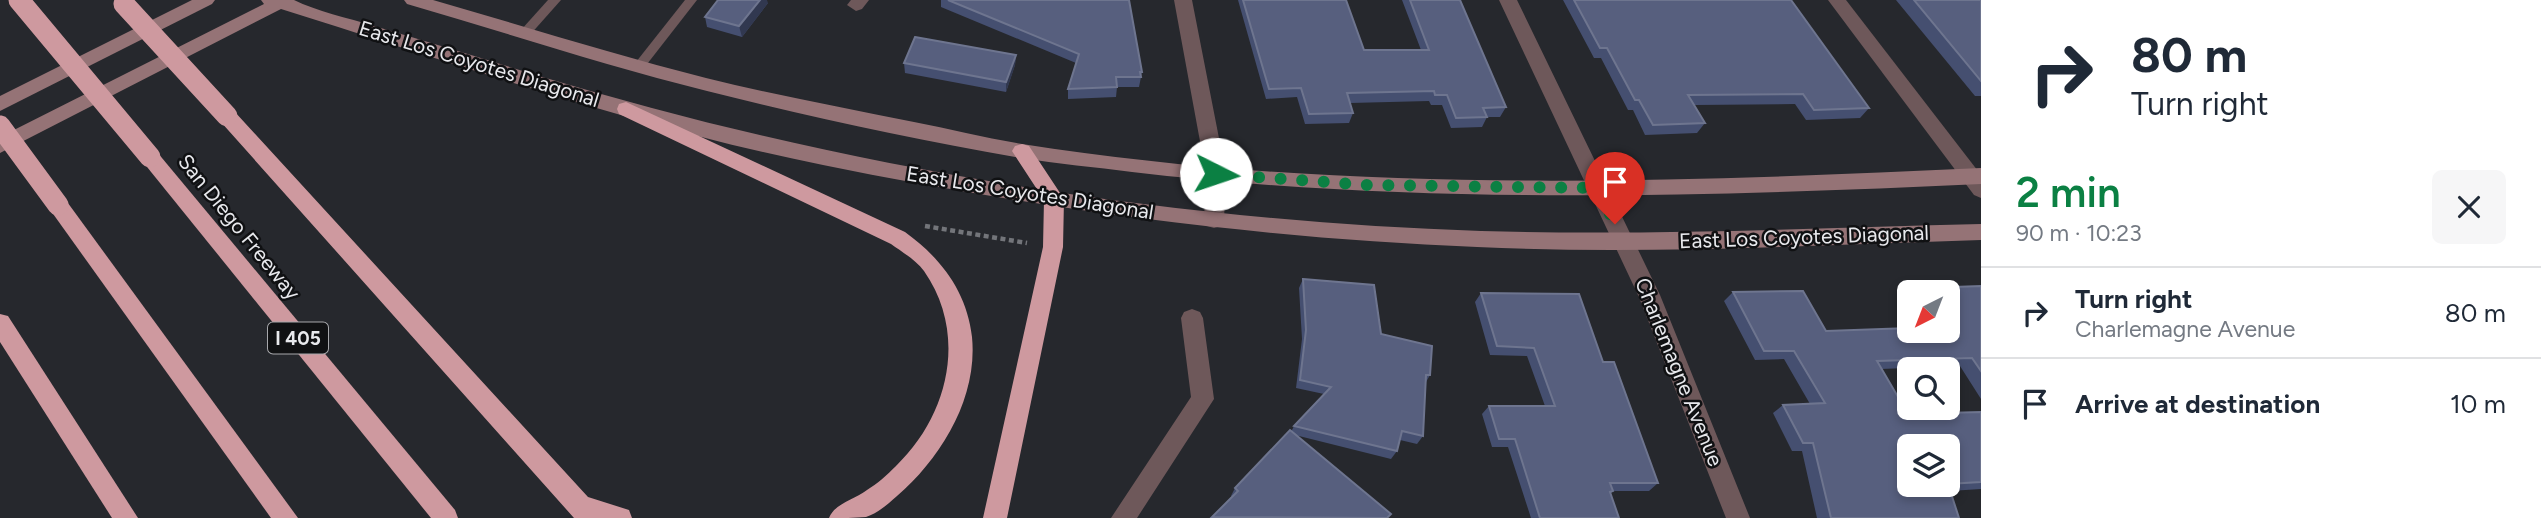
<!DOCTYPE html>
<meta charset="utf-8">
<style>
:root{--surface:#fff;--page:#f6f6f7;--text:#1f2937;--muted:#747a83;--line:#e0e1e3;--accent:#0b8043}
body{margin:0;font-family:Figtree,sans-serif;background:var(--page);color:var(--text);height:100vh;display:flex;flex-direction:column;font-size:26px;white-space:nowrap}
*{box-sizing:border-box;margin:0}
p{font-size:23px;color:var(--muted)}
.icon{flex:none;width:38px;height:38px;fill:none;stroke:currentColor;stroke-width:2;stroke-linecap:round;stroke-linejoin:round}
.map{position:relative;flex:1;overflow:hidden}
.sheet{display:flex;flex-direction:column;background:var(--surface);width:560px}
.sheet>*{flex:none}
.hud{background:#fff;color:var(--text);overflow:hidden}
.needle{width:46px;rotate:222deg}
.buttons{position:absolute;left:1897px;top:280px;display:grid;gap:14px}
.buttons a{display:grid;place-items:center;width:63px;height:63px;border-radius:10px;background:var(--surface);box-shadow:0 4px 10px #0003;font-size:35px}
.pin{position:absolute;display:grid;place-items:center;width:60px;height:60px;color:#fff;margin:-72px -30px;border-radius:50% 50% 50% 0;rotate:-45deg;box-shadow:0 0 7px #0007}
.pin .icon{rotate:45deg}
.me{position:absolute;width:77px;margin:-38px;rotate:94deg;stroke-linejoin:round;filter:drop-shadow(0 0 5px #0008)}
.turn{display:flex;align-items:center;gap:24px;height:147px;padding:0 35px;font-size:32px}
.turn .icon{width:91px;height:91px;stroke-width:2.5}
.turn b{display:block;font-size:49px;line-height:60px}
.round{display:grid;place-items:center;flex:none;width:74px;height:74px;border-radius:10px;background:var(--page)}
.headline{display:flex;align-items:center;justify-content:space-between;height:119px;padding:0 35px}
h1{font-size:42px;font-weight:600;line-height:52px;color:var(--accent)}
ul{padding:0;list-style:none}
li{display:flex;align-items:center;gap:21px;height:91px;padding:0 35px;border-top:2px solid var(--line)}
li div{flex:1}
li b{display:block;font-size:26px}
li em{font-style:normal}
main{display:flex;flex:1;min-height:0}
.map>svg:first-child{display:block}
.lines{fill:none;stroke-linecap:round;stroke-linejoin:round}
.path{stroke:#73757a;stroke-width:4.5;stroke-dasharray:5 3.5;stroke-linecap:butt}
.lane{fill:#6e585a;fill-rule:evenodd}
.street{fill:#6e585a;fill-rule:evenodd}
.secondary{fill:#957376;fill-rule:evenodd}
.highway{fill:#ce999f;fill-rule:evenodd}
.highway-bridge{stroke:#ce999f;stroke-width:21}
.wall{fill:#454f70}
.shaded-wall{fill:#313850}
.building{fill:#575f7e;stroke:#6e758f;stroke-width:2;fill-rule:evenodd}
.route{stroke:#0b8043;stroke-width:12;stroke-dasharray:0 21.6}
.labels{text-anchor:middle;stroke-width:5;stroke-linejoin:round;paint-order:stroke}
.shield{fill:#101113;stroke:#a7a8ac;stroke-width:2}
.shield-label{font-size:19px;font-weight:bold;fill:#e8e9ed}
.street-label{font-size:21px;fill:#e8e9ed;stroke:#101113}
</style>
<main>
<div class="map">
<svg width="1981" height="518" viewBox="0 0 1981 518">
<rect width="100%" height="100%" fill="#26282d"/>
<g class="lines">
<path class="path" d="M925,226L1027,243"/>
<g class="lane">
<path d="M548,0H561L529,36H521V30Z"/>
<path d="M685,0H697L644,68H636L634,65L636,62Z"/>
</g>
<g class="street">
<path d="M851,0H869L862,9L856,11L847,5Z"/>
<path d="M1174,0H1192L1226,174L1224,220L1221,226L1214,228L1207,226L1204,220L1206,174Z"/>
<path d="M1499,0H1517L1660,295L1750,518H1726L1638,295Z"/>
<path d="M1828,0H1846L1981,175V198L1974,195Z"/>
<path d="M1192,309L1200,312L1203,318L1214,399L1137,518H1111L1191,397L1181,318L1184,312Z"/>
</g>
<g class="secondary">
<path d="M192,0H215L212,4L0,111V96Z"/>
<path d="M261,0H294C316,11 348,18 374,26C429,42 484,59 539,76C844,168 1163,220 1481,231C1648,236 1814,228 1981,224V240C1813,245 1645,255 1477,247C1257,238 1039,209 823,165C639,128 460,65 281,9L0,153V137L264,4Z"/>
<path d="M404,0H433C524,26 615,55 706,78C775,95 845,108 914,122C950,129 986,138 1022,144C1339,194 1662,183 1981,168V184C1698,197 1414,205 1132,172C1095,167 1058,164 1021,158C916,140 810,117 707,91C606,66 507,33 407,4Z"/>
</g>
<g class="highway">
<path d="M626,102L905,232C941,258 967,292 972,337C978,398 941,458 897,496C888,504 878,513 866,517C856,518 840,518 829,518C835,503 854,500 867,490C877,484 887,475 896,466C949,415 968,334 924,271C916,260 902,252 891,244L619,114L617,109L619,104Z"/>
<path d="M227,109L234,111L588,497L629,510L632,518H574L220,121L218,116L220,111Z"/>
<path d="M1022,144L1029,146L1064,199L1063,247L1007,518H983L1043,247L1044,200L1012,151L1015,146Z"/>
<path d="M150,150L157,152L455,510L458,518H431L143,162L140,157L143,152Z"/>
<path d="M58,197L65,199L298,518H271L51,211L48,205L51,199Z"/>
<path d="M0,314L8,316L138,518H112L0,342Z"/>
</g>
<g class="highway-bridge">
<path d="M19,0L150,157"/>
<path d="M124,4L227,116"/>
<path d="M0,126L58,205"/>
</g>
</g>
<g class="wall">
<path d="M941,0H1129L1142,72L1139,87H1117L1116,97L1068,99V89L1076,63L941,7Z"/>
<path d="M1238,0H1346L1364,50H1421L1402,0H1460L1506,107L1500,117H1487L1482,127L1451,128L1442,105H1431L1429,101L1350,103L1353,113L1349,123L1305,124L1297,97L1266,99Z"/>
<path d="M1563,0H1791L1869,108L1860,118L1806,120L1795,104L1694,105L1705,123L1697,133L1645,135L1633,110H1628L1601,58H1594Z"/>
<path d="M1896,0H1981V96H1975Z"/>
<path d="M768,3L742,37L707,27L705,17Z"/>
<path d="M1016,55L1015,65L1006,92L905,73L904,63Z"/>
<path d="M1303,279L1381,334L1430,375L1426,382L1423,436L1417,444L1400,440L1397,451L1391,459L1295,435L1388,518H1212L1232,496H1231L1235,488L1291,432L1294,426L1324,394L1296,388L1302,339L1299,288Z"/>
<path d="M1981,286V399L1960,366L1881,369L1908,414L1981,412V489L1950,491L1959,518H1817L1802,451H1792L1773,413L1783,405L1810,404L1784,359L1755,360L1724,301L1733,292L1826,331H1948V292H1920L1926,288Z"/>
<path d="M1481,293L1603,362L1658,483L1649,491H1613L1610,494L1619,518H1531L1508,447H1492L1482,414L1489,406H1545L1527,356L1490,355L1475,302Z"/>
</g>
<g class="shaded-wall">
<path d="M760,0H767L768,3L742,37L739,26Z"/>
<path d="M1016,55L1015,65L1006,92V82Z"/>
</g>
<g class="building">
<path d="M718,0H760L739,26L705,17Z"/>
<path d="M948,0H1129L1142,72H1140L1141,77H1116L1117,87L1068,89L1079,54Z"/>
<path d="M1243,0H1346L1364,50H1429L1410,0H1460L1506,107L1483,108L1487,117L1456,118L1447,95H1435L1434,91L1347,93L1353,113L1309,114L1301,88L1269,89Z"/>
<path d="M1574,0H1791L1869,108L1814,110L1803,94L1688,95L1705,123L1653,125L1639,100H1635L1607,48H1600Z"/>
<path d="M1914,0H1981V81Z"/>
<path d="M915,37L1016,55L1006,82L904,63Z"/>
<path d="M1303,279L1374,285L1381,334L1432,346L1430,375H1426L1423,436L1402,431L1397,451L1294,426L1331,387L1300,380L1306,330Z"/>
<path d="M1981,286V371L1972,358L1877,361L1908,414L1981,412V482L1948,484L1959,518H1831L1813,443H1803L1783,405L1825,403L1794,351H1764L1733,292L1803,291L1826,331L1909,328V331H1948V292H1928L1926,288ZM1909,446H1948V485H1909Z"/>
<path d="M1481,293L1579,294L1603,362H1614L1658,483H1610L1613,491L1610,492L1619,518H1540L1515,439H1499L1489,406H1555L1534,348L1497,346Z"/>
<path d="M1290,430L1391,514L1387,518L1212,517L1238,491L1235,488Z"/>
</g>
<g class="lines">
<path class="route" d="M1216,174L1367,185L1597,188L1615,224"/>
</g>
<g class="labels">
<rect class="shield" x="268" y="322.5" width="60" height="31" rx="5"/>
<g class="shield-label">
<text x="298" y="345">I 405</text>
</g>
<g class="street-label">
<text transform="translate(479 64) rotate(17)" y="7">East Los Coyotes Diagonal</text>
<text transform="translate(1030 193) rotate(9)" y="7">East Los Coyotes Diagonal</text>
<text transform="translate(239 227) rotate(51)" y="7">San Diego Freeway</text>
<text transform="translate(1804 237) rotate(-2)" y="7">East Los Coyotes Diagonal</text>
<text transform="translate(1679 372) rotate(68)" y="7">Charlemagne Avenue</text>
</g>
</g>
</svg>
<div class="buttons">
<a><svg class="needle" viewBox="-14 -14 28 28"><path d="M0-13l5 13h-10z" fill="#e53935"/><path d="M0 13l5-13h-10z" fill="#747a83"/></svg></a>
<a><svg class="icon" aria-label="search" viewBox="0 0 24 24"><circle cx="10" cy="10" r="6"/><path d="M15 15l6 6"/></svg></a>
<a><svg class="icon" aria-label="layers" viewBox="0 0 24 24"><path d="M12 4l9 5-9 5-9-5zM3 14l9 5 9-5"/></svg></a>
</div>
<div class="pin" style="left:1615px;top:224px;background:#d93025"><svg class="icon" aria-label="arrive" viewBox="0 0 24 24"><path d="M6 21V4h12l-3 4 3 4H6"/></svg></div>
<svg class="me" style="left:1216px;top:174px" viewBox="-20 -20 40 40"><circle r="19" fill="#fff"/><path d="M0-13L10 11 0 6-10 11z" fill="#0b8043"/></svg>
</div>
<section class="sheet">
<div class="hud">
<div class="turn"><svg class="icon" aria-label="right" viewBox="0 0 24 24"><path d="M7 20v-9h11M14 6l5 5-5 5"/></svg><div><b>80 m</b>Turn right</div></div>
</div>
<div class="headline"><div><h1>2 min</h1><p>90 m · 10:23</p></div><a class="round"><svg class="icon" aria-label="close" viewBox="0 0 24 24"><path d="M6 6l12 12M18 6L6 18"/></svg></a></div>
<ul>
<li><svg class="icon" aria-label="right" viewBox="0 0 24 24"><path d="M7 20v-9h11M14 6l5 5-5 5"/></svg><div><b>Turn right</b><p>Charlemagne Avenue</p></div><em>80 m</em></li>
<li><svg class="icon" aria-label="arrive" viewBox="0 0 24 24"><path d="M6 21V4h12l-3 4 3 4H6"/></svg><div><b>Arrive at destination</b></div><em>10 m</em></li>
</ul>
</section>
</main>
